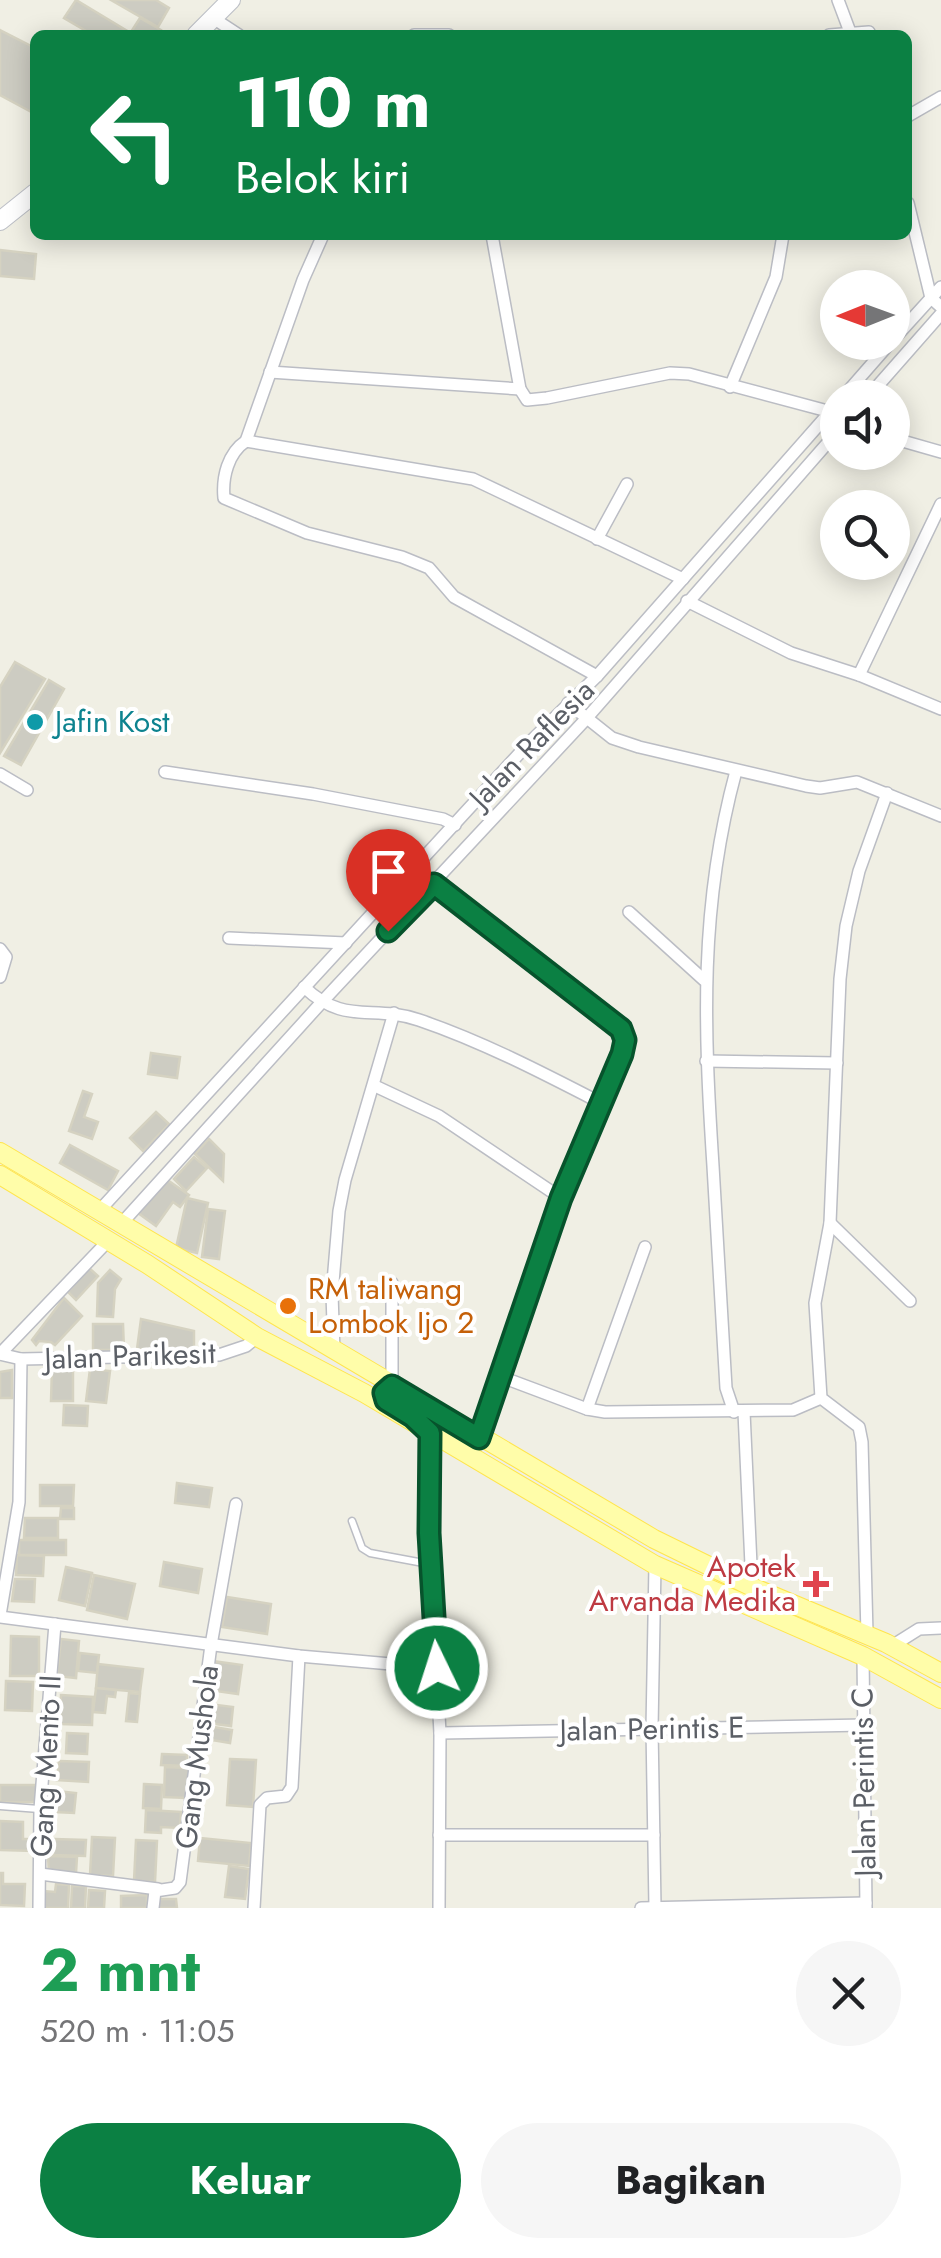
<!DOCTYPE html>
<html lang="id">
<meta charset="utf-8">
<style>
:root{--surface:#fff;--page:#f6f6f6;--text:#202124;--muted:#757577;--accent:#0b8043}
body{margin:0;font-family:Jost,sans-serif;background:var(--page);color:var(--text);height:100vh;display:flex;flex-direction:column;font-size:38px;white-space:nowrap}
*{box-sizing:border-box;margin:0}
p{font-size:32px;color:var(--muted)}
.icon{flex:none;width:55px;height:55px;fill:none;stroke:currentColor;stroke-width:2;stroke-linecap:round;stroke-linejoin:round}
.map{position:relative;height:1908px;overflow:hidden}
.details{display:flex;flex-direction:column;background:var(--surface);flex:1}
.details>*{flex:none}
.banner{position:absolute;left:30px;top:30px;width:882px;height:210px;border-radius:15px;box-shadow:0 5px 25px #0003;background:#0b8043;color:#fff;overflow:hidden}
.needle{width:65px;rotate:269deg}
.controls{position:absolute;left:820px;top:270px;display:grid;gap:20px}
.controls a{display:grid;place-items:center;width:90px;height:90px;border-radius:50%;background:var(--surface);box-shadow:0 5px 25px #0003;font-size:50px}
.pin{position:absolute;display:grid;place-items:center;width:85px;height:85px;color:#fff;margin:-102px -42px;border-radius:50% 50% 50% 0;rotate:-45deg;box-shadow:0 0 10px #0007}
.pin .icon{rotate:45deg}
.me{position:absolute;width:110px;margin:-55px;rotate:356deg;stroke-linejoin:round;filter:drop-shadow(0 0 8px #0008)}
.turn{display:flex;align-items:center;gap:35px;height:210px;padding:0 40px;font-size:45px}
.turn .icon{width:130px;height:130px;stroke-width:2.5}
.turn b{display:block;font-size:70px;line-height:85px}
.round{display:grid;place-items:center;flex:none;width:105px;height:105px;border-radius:52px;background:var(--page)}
.overview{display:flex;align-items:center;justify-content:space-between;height:170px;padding:0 40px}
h1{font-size:60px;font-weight:700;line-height:75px;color:#1e9e55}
.primary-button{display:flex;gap:20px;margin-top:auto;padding:20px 40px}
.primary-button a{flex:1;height:115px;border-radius:60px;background:var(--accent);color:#fff;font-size:40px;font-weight:700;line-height:115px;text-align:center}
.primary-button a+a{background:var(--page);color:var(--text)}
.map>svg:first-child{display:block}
.building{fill:#cdccc2;stroke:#d5d2c1;stroke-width:2.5}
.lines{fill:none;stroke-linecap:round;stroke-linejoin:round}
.lane-casing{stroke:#bbbdc4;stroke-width:9}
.street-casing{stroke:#bbbdc4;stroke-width:14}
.secondary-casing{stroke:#bcbfc6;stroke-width:20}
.primary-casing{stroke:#ffe54d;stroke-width:20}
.lane{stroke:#fff;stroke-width:6}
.street{stroke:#fff;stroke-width:11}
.secondary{stroke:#fff;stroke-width:18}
.primary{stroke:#fffda9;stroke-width:18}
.route-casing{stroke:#07532c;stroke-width:25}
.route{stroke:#0b8043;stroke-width:18}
.culture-dot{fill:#0f9aa8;stroke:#fff;stroke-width:4}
.food-dot{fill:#e8710a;stroke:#fff;stroke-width:4}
.health-dot{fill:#e0444e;stroke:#fff;stroke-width:4}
.labels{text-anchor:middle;stroke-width:8;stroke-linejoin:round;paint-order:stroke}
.culture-label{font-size:30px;fill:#0d838f;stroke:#fff;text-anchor:start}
.street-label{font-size:30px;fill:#5b5f66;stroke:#fff}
.food-label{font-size:30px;fill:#c56008;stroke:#fff;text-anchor:start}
.health-label{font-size:30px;fill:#be3a42;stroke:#fff;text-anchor:end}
</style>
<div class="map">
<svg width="941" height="1908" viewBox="0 0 941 1908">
<rect width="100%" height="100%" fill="#f0efe4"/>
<g class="building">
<path d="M76,0L134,35H93L64,18Z"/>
<path d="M111,0H156L169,8L158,27Z"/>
<path d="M140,18L161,30L159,35L131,32Z"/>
<path d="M0,30L35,48V114L0,95Z"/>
<path d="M0,250L36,254L34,279L0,276Z"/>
<path d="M15,662L45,679L0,753V687Z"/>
<path d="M49,680L64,689L21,765L4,756Z"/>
<path d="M151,1053L180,1057L177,1078L148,1074Z"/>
<path d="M83,1091L92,1094L84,1117L98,1122L92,1139L69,1131Z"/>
<path d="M156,1112L169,1124L143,1151L130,1138Z"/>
<path d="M209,1139L224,1154L223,1181L195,1154Z"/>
<path d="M70,1145L118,1171L108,1190L60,1163Z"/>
<path d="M194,1157L207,1168L186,1191L174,1179Z"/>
<path d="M166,1179L189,1195L180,1207L173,1202L156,1226L138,1213Z"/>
<path d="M187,1198L208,1203L197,1253L176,1248Z"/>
<path d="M208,1209L225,1211L219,1259L202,1257Z"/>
<path d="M89,1268L98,1276L76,1300L68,1292Z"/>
<path d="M110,1270L121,1279L115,1289L113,1317L97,1316L98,1283Z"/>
<path d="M64,1298L82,1316L55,1345L51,1342L39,1341L36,1345L32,1340Z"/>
<path d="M141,1319L194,1331V1351L137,1349Z"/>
<path d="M93,1324H123L124,1350H93Z"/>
<path d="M52,1367H73V1401H51Z"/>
<path d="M90,1369L110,1371L106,1403L86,1401Z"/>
<path d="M12,1370V1398H0V1372Z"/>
<path d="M64,1405L88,1406L87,1426L63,1425Z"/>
<path d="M177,1483L212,1488L209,1507L175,1503Z"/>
<path d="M40,1485H74L73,1506H40Z"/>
<path d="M61,1508H74V1519H60Z"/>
<path d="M25,1518H58V1538H24Z"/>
<rect x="19" y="1540" width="47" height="15"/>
<path d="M17,1555L44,1556L43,1576L16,1575Z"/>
<path d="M164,1562L202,1569L198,1593L160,1586Z"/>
<path d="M66,1567L92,1573L85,1606L59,1600Z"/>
<path d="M94,1575L135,1584L127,1619L87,1610Z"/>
<path d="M15,1579H35L34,1602L12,1601Z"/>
<path d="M227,1597L271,1604L267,1634L222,1627Z"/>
<path d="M11,1636L39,1637V1676H10Z"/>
<path d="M61,1639L79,1641L76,1678L57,1676Z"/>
<path d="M80,1653L99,1655L97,1673L78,1671Z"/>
<path d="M213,1661L242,1665L238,1694L209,1690Z"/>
<path d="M98,1664L143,1669L140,1692L96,1688Z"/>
<path d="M6,1681L33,1682L32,1711L5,1710Z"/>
<path d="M96,1688L116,1690L115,1697L107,1696L105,1713L93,1712Z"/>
<path d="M129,1693L140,1694L137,1722L126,1721Z"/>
<path d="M61,1695L93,1697L92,1725L60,1724Z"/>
<path d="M209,1704L233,1707L231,1726L207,1723Z"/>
<path d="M208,1726L232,1730L230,1743L206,1739Z"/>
<path d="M67,1733L88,1734L87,1754L66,1753Z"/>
<path d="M162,1754L187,1755V1766L161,1765Z"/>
<path d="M230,1759L256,1760L253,1807L227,1805Z"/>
<path d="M59,1761L89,1762L88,1782L57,1780Z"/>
<path d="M165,1767L189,1768L187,1798L164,1797Z"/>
<path d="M144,1784L162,1785L161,1809L143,1808Z"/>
<rect x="0" y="1785" width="37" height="17"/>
<path d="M57,1791L76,1793L74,1813L55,1812Z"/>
<path d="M146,1810L181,1812L180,1828L161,1827V1833L145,1832Z"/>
<path d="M0,1821L23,1822V1839H34V1851L0,1850Z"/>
<path d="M92,1837L115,1838L113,1876L90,1875Z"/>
<path d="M200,1838L251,1843L249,1866L198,1861Z"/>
<path d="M54,1839L86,1840L85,1856L53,1855Z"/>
<path d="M136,1840L157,1841L155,1882L134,1881Z"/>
<path d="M48,1856L77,1857L76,1873H49Z"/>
<path d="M229,1866L249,1869L245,1899L225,1897Z"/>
<path d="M0,1873H3V1884H25L24,1906L0,1905Z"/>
<path d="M56,1884L69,1885L68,1908H44V1891L55,1892Z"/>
<path d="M72,1886H86L85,1908H71Z"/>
<path d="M89,1890L105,1891L104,1908H88Z"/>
<path d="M147,1895V1908H121V1896Z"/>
<path d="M158,1899H176L177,1908H158Z"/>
</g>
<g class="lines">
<g class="lane-casing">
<g id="lane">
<path d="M352,1521L362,1548L370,1553L429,1564"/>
<path d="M0,1806L39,1809"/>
</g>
</g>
<g class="street-casing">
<g id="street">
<path d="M838,0L850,32"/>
<path d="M213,18L239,35"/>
<path d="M414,35H449"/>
<path d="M829,35L869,32V35"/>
<path d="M908,116L941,97"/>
<path d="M908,203L931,298L941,307"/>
<path d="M323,235L303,280L246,441C228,453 222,477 224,498L307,533L402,557L429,568L454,597L597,676"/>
<path d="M492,235L520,389L527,400L547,398L670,373L689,374L835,413"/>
<path d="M892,341L941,287"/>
<path d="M270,372L520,389"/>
<path d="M730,387L776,277L783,235"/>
<path d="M842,398L891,342"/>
<path d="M867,398L941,314"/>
<path d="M892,438L941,452"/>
<path d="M246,441L473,479L683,579"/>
<path d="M597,539L627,484"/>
<path d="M687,601L791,653L859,675L941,709"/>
<path d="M859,675L941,504"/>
<path d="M568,703L612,738L639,747L806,786L820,788L857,782L941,816"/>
<path d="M165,772L313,794L443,819L455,825"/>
<path d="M0,774L27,790"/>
<path d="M433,884L621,1029L625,1047L561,1198L479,1438"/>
<path d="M629,912L704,980"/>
<path d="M229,938L346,943"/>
<path d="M0,949L6,957L0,977"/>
<path d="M304,987C345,1026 372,1004 419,1020C481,1041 543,1073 601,1103"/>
<path d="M706,1061L837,1063"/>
<path d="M375,1086L439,1116L561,1198"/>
<path d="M99,1211L528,744L597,676L838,403"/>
<path d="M830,1223L910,1301"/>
<path d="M121,1224L321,1003L586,719L838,431"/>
<path d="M334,1352L332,1294L339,1211L345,1180L394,1013"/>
<path d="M0,1354L21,1359L219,1355L246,1346L257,1337"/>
<path d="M0,1354L108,1241"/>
<path d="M499,1376L587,1409L605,1412L793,1410L821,1398"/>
<path d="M392,1386V1283"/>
<path d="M587,1409L645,1247"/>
<path d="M734,1412L726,1388C722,1314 717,1240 713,1166C704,1027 699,907 736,771"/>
<path d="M744,1412L752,1587"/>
<path d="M430,1433L429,1533L440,1733L439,1908"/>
<path d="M0,1615L19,1502L21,1359"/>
<path d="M0,1617L299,1656L437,1668"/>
<path d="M867,1634L862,1442L859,1427L821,1398L815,1303L830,1223L840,979L846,926L859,871L887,793"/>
<path d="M892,1646L919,1629L941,1628"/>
<path d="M863,1656L866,1908"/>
<path d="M440,1733L864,1725"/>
<path d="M439,1835H654"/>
<path d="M40,1874L158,1889"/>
<path d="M655,1907L652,1728L655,1565"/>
<path d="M39,1908L40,1809L55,1624"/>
<path d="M153,1908L155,1891L175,1888L180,1882L211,1645L236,1504"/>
<path d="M254,1908L260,1805L267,1798L286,1796L292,1787L299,1656"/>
<path d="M641,1908L866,1903"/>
</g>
</g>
<g class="secondary-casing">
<g id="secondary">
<path d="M196,35L231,0"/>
<path d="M0,221L35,193"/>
</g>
</g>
<g class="primary-casing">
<g id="primary">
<path d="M0,1152L654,1539L752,1587L886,1643L941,1673"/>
<path d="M0,1175L147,1264L257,1337L364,1393L655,1565L863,1656L941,1699"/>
</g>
</g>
<use href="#lane" class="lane"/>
<use href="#street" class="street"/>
<use href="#secondary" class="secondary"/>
<use href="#primary" class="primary"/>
</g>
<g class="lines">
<g class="route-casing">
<path id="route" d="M388,931L434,884L621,1029L625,1040L622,1054L561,1198L479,1438L392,1386L384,1393L386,1400L412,1416L430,1433L429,1533L437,1668"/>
</g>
<use href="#route" class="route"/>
</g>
<circle class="culture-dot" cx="35" cy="722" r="10"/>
<circle class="food-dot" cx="288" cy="1306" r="10"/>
<path class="health-dot" d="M811 1569h10v10h10v10h-10v10h-10v-10h-10v-10h10z"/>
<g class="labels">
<g class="culture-label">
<text x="55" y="732">Jafin Kost</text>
</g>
<g class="street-label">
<text transform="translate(532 744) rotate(-46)" y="10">Jalan Raflesia</text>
<text transform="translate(130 1356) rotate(-2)" y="10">Jalan Parikesit</text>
<text transform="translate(652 1729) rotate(-1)" y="10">Jalan Perintis E</text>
<text transform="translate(197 1757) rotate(-83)" y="10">Gang Mushola</text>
<text transform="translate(46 1766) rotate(-87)" y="10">Gang Mento II</text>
<text transform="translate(864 1782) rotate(-91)" y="10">Jalan Perintis C</text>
</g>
<g class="food-label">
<text x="308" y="1299">RM taliwang<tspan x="308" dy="34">Lombok Ijo 2</tspan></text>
</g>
<g class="health-label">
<text x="796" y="1577">Apotek<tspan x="796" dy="34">Arvanda Medika</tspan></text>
</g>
</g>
</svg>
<div class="controls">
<a><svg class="needle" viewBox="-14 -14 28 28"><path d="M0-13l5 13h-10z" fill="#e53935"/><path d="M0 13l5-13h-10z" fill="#757577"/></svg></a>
<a><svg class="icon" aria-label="sound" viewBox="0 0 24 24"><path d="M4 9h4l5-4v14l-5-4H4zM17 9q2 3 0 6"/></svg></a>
<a><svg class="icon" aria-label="search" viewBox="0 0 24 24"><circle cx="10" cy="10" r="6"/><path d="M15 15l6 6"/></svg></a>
</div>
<div class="pin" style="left:388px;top:931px;background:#d93025"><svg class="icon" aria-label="arrive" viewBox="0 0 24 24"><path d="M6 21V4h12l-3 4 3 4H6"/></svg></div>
<svg class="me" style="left:437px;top:1668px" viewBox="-20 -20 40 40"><circle r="17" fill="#0b8043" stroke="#fff" stroke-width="3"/><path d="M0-11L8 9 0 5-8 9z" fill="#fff"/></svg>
<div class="banner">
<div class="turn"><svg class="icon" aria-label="left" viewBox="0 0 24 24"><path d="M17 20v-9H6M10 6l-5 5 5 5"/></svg><div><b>110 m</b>Belok kiri</div></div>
</div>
</div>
<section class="details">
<div class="overview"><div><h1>2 mnt</h1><p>520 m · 11:05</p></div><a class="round"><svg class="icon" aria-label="close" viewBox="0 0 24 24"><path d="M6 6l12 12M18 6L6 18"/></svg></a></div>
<div class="primary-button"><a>Keluar</a><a>Bagikan</a></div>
</section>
